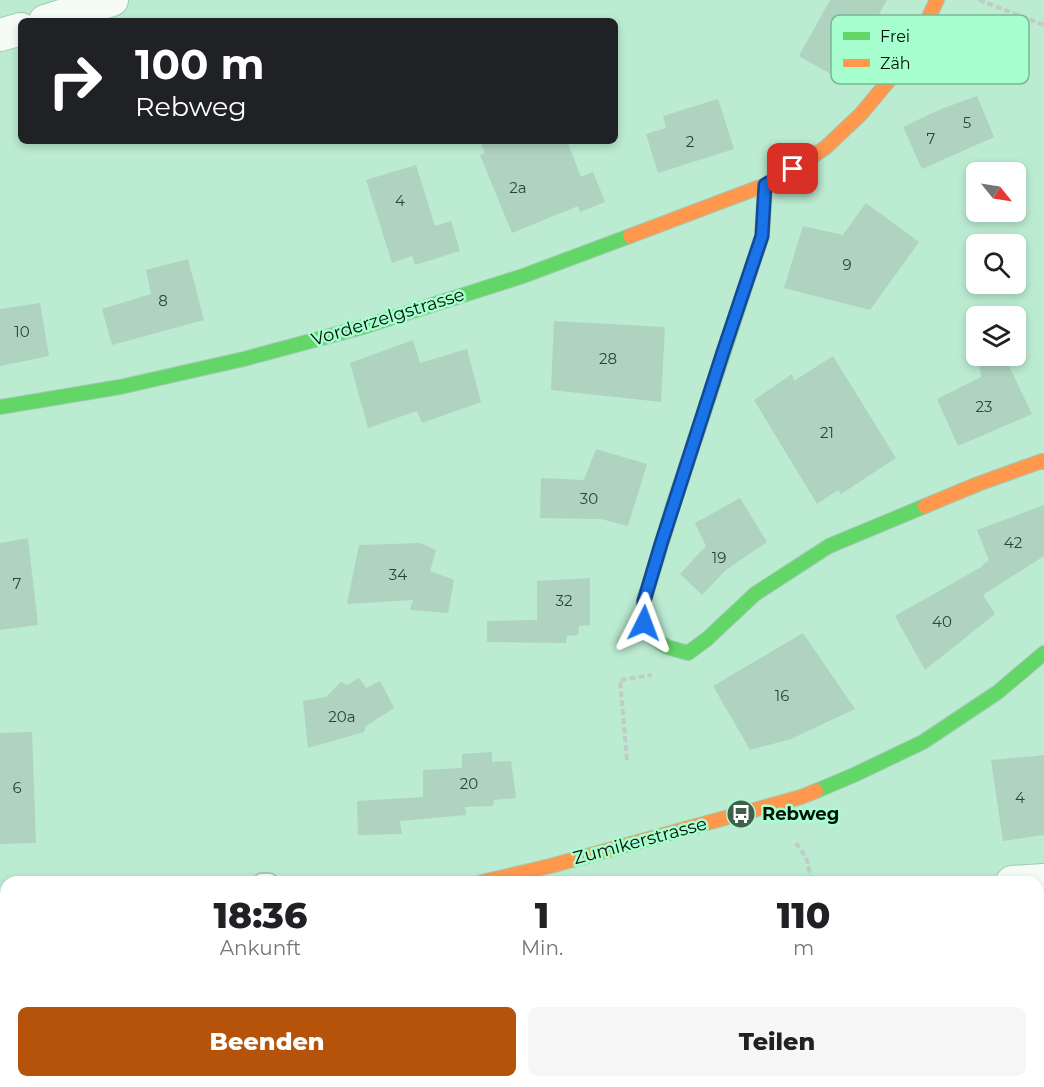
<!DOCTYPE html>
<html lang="de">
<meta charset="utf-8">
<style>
:root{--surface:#fff;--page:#f6f6f6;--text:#202124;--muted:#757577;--accent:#b45309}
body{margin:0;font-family:Montserrat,sans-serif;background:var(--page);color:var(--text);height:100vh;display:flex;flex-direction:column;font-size:22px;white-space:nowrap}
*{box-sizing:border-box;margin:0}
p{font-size:20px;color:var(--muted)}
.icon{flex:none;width:33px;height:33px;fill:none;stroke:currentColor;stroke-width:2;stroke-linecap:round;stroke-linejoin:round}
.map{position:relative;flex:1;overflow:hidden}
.side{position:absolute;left:0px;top:876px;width:1044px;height:212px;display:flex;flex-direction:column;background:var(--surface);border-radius:18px 18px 0 0;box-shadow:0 3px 9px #0003}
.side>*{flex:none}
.hud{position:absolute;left:18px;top:18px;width:600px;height:126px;border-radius:9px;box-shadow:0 3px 9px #0003;background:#202124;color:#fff;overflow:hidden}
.needle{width:39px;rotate:120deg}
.fabs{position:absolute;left:966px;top:162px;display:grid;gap:12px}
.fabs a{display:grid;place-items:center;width:60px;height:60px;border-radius:9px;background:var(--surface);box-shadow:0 3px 9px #0003;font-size:30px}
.pin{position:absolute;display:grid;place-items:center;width:51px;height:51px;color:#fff;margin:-26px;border-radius:12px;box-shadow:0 3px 9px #0006}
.me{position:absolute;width:66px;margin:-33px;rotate:3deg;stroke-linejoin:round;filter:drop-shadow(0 0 4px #0008)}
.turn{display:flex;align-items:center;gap:21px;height:126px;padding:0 18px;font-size:27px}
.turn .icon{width:78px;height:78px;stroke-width:2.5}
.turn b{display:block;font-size:42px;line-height:51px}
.eta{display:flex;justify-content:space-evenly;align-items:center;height:102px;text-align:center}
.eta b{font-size:36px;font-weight:800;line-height:42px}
.action{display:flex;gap:12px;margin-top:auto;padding:12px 18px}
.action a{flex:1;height:69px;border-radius:9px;background:var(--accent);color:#fff;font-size:24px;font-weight:800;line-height:69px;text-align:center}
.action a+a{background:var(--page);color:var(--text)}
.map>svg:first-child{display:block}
.building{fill:#afd3bf}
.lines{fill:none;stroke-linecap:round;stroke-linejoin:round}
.lane-casing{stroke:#a3c9b4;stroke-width:20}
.street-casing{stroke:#a3c9b4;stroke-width:34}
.fast-casing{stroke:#a3c9b4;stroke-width:16}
.slow-casing{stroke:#a3c9b4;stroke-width:16}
.path{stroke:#c0cdc6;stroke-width:4;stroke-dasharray:6 3;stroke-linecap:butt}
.lane{stroke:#f5fcf8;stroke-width:16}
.street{stroke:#f5fcf8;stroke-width:32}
.fast{stroke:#63d668;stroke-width:14}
.slow{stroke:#ff974d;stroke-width:14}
.route-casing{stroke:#114b97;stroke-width:15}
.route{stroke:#1a73e8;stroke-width:10}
.labels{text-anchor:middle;stroke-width:5;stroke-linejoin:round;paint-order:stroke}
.number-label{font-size:15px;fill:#2d4336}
.street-label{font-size:18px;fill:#001207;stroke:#a7ffcf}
.poi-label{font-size:18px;font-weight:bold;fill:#001207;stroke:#a7ffcf;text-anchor:start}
.key{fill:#a7ffcf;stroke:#75b893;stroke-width:1.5}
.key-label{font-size:16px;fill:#001207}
</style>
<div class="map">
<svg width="1044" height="1087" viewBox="0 0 1044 1087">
<rect width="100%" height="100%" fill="#bbebd1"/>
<g class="building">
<path d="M830,0H887L865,39L859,35L836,77L799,56Z"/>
<path d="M977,96L994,137L922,169L903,127L941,109Z"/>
<path d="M718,99L734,149L658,173L646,134L666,128L663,116Z"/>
<path d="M480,141H567L581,177L593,172L605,202L580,212L578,206L512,233L480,155L485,153Z"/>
<path d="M416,165L435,226L451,221L460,251L415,265L412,256L392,263L366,180Z"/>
<path d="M866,203L919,242L870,310L784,288L803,226L843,235Z"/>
<path d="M188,259L204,320L112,345L102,309L151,294L146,270Z"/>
<path d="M40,303L49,356L0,366V309Z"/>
<path d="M554,321L665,327L661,402L551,390Z"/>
<path d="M413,340L420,363L467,349L481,402L422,423L417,411L368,428L350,363Z"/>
<path d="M833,356L896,458L841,494L838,490L817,504L754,400L792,374L794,381Z"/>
<path d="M978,356H1006L1008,364L1032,414L958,446L937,399L981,377Z"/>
<path d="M596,449L647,464L628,526L601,519L540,518L541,478L584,480Z"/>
<path d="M740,498L767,542L726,570L702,595L680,574L706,546L695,523Z"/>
<path d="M1044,505V556L983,595L995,614L925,670L895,616L983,566L982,565L989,560L977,530Z"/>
<path d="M28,538L38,625L0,630V543Z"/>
<path d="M420,543L436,550L430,571L454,580L448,613L410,610L413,600L347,604L359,545Z"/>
<path d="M590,578V625L579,626L578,635L567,636L566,643L487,642V621L537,620V581Z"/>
<path d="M803,633L855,709L791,739L750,750L713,686Z"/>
<path d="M359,678L366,688L380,681L394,708L366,726L364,732L308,748L303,701L326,697L341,682L347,685Z"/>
<path d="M32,732L36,843L0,844V733Z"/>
<path d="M492,752V762L511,761L516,798L494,800L493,806L465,807L466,815L400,821L402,834L358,835L357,801L423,797V770L462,768V754Z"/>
<path d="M1044,755V835L1003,841L991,760Z"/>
</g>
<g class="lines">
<g class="lane-casing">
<g id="lane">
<path d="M262,882H269"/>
<path d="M823,1082V1087"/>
</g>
</g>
<g class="street-casing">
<g id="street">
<path d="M45,21L112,0"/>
<path d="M0,35L21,29"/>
<path d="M1012,882L1044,880"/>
<path d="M541,1087V1082"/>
</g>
</g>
<g class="fast-casing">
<g id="fast">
<path d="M765,185L762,236L673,506L644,601V623L652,637L667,647L688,653L707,639L755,594L829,546L925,506"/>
<path d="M0,407L120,387L244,359L363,327L523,276L630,236"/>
<path d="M816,791L854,775L923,742L998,692L1044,653"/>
<path d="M247,1087L248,1082"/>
</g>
</g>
<g class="slow-casing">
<g id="slow">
<path d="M630,236L765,185L793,169L825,148L861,114L896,72L924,27L937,0"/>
<path d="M925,506L978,484L1042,461L1044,462"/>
<path d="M482,882L554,865L801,797L816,791"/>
</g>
</g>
<g class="path">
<path d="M979,0L1044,25"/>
<path d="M627,760L620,680L652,675"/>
<path d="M796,843L806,857L812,882"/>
<path d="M0,894H6"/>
</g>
<use href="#lane" class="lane"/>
<use href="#street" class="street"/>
<use href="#fast" class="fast"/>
<use href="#slow" class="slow"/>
</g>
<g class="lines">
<g class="route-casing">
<path id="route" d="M644,623V601L661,544L723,352L762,236L765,185L793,169"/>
</g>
<use href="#route" class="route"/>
</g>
<defs>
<g id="bus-disc" transform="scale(1.5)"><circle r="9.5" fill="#415e4e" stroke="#a7ffcf"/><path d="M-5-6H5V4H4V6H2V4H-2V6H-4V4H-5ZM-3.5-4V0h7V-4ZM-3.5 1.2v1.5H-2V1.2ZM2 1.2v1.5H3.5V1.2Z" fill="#fff"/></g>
</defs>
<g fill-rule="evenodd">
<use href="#bus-disc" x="741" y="814"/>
</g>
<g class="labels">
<g class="number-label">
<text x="967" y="128">5</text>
<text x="931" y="144">7</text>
<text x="690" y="147">2</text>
<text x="518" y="193">2a</text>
<text x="400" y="206">4</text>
<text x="847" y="270">9</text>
<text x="163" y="306">8</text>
<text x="22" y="337">10</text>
<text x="608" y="364">28</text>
<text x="984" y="412">23</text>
<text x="827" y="438">21</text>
<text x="589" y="504">30</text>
<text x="1013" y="548">42</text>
<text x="719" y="563">19</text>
<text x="398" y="580">34</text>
<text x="17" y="589">7</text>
<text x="564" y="606">32</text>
<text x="942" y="627">40</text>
<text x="782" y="701">16</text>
<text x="342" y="722">20a</text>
<text x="469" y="789">20</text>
<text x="17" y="793">6</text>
<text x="1020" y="803">4</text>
</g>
<g class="street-label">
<text transform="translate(388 317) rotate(-17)" y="6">Vorderzelgstrasse</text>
<text transform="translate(640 841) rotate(-15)" y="6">Zumikerstrasse</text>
</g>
<g class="poi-label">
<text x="762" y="820">Rebweg</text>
</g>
</g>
<rect x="831" y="15" width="198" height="69" rx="9" class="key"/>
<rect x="843" y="32" width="27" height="8" fill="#63d668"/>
<rect x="843" y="59" width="27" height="8" fill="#ff974d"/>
<g class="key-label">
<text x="880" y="42">Frei</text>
<text x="880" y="69">Zäh</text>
</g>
</svg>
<div class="fabs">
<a><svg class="needle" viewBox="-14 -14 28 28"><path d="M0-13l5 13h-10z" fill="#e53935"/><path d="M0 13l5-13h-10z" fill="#757577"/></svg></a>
<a><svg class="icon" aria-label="search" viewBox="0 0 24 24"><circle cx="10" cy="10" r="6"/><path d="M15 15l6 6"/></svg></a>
<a><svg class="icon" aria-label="layers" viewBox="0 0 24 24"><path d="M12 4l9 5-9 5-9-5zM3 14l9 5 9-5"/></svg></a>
</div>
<div class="pin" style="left:793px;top:169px;background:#d93025"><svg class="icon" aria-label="arrive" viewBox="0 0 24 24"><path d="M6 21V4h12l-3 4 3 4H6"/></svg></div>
<svg class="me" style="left:644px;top:623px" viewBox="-20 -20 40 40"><path d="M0-17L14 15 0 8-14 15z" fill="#1a73e8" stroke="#fff" stroke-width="4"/></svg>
<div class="hud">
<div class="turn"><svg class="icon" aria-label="right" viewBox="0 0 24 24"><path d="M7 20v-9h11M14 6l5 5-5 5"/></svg><div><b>100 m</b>Rebweg</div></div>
</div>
<section class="side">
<div class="eta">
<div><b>18:36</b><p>Ankunft</p></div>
<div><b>1</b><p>Min.</p></div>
<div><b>110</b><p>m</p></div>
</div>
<div class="action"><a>Beenden</a><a>Teilen</a></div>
</section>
</div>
